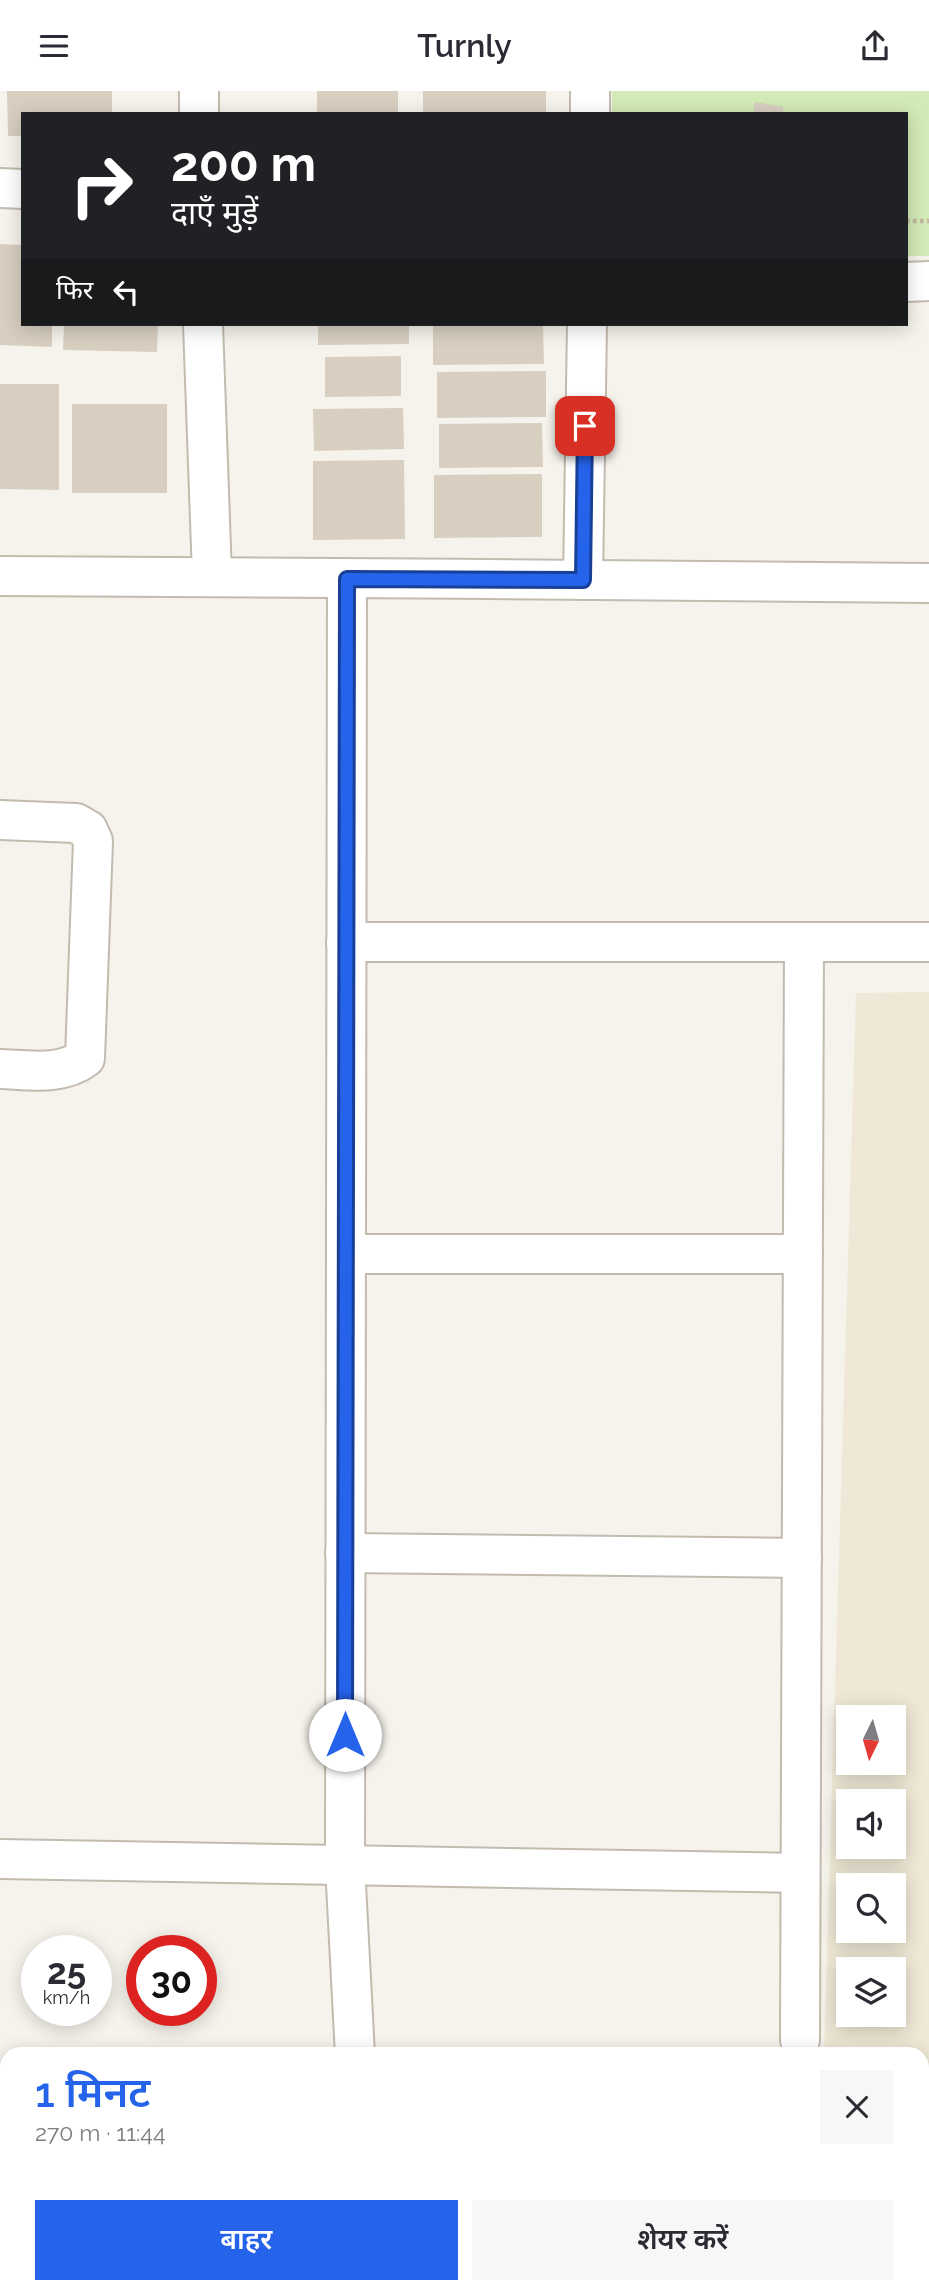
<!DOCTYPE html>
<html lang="hi">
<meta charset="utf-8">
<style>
:root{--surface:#fff;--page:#f7f7f7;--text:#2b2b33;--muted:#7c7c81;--accent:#2563eb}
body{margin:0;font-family:Raleway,"Noto Sans Devanagari",sans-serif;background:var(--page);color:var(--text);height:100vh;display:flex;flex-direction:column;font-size:26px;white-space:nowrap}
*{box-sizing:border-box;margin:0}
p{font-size:23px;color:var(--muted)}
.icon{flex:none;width:38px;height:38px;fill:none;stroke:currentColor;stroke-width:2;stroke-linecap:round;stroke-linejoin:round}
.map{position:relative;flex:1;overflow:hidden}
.details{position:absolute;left:0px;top:1956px;width:929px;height:247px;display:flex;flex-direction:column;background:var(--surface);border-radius:21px 21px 0 0;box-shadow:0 4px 18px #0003}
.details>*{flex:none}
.hud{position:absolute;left:21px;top:21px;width:887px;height:214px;border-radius:0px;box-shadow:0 4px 18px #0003;background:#202124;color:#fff;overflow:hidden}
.needle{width:46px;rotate:185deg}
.fabs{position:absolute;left:836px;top:1614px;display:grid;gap:14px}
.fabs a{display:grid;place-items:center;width:70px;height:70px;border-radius:0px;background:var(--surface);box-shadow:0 4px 18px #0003;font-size:35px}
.speed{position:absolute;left:21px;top:1844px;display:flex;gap:14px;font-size:35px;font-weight:700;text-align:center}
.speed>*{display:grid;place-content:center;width:91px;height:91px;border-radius:50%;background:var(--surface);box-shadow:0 4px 18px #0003;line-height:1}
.speed small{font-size:18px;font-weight:400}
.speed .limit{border:10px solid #d22;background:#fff;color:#111}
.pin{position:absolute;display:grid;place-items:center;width:60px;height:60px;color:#fff;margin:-30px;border-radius:14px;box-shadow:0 4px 10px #0006}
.me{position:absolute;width:77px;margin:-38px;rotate:0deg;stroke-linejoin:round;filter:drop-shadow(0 0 5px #0008)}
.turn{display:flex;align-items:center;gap:24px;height:147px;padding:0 35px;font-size:32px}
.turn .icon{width:91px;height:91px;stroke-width:2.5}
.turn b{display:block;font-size:49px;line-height:60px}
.then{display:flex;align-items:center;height:66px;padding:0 35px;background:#0003;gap:14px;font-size:26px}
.round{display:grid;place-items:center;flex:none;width:74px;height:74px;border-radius:0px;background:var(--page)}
.head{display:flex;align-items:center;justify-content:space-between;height:119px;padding:0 35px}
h1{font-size:42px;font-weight:600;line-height:52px;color:var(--accent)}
.button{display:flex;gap:14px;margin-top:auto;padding:14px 35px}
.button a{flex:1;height:80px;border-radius:0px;background:var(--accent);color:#fff;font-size:28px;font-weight:600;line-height:80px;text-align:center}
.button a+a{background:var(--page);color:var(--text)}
header{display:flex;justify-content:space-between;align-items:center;height:91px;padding:0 35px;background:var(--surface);font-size:32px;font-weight:600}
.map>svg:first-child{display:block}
.education{fill:#efe8d6;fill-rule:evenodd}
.green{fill:#d2eab5}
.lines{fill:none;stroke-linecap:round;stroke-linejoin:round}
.stream{stroke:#a9d4f2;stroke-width:12}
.building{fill:#d8cfc1}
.minor-casing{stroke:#c2bbae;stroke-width:42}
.path{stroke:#c4b79f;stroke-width:4.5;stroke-dasharray:3.5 3.5;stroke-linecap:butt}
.minor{stroke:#fff;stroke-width:38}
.route-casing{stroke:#184099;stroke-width:18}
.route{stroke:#2563eb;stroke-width:12}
</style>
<header><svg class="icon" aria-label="menu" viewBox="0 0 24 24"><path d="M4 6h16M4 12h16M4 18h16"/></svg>Turnly<svg class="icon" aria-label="share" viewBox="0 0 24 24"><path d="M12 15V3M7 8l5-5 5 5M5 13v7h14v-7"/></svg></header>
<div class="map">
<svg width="929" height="2203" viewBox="0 0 929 2203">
<rect width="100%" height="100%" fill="#f6f3ec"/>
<path class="education" d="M929,901V1992H922V1964L824,1963L856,902ZM849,1626H894V1671H849ZM849,1710H894V1755H849ZM849,1794H894V1839H849ZM849,1878H894V1923H849Z"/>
<path class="green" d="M612,0H929V165H907L906,23H612Z"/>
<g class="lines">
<g class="stream">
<path d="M922,2194L929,2195"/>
<path d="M810,2203L852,2196"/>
</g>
</g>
<g class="building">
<path d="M7,0H112V23H23V45H8Z"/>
<path d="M317,0H398V22L317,23Z"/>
<rect x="423" y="0" width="123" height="23"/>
<path d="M755,11L783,16V23H753Z"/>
<path d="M0,153L23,154V233H52V256L0,254Z"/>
<path d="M64,233H158L157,261L63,259Z"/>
<path d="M318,233H409V253L318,254Z"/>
<path d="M433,233H543L544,273L433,274Z"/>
<path d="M401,265V305L325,306V266Z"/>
<path d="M546,280V326L437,327V281Z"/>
<path d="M0,293H59V399L0,398Z"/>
<rect x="72" y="313" width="95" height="89"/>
<path d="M403,317L404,358L314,360L313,318Z"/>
<path d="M542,332L543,376L439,377V333Z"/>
<path d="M404,369L405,448L313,449V370Z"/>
<path d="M542,383V446L434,447V384Z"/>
</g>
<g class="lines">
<g class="minor-casing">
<g id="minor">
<path d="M199,23V0"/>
<path d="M590,23V0"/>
<path d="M0,97L23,98"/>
<path d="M906,191L929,190"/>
<path d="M203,233L212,485"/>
<path d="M0,485C310,485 619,490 929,492"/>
<path d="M347,488L345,1774L355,1964"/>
<path d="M583,489L587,233"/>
<path d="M0,729L76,732L88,739L93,750L85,967C61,985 29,979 0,978"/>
<path d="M346,851H929"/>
<path d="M346,1163H803"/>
<path d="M345,1462L802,1467"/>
<path d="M0,1768L800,1782"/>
<path d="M800,1949L804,851"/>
<path d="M345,2203V2196"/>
</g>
</g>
<path class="path" d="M906,130H929"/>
<use href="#minor" class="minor"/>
</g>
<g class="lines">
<g class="route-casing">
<path id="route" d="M345,1644L347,488L583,489L585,335"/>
</g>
<use href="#route" class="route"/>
</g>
</svg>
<div class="fabs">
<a><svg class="needle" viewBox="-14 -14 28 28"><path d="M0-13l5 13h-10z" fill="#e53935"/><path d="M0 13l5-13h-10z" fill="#7c7c81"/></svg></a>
<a><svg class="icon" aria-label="sound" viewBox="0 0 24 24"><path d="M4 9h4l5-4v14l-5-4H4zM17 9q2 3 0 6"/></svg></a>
<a><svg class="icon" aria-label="search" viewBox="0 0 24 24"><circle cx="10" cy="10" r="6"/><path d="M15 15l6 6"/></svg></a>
<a><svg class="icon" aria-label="layers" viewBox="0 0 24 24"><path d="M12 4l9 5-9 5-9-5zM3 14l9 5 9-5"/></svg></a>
</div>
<div class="speed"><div>25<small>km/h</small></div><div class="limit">30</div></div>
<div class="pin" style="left:585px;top:335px;background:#d93025"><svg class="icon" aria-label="arrive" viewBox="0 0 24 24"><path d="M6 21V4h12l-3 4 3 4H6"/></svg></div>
<svg class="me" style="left:345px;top:1644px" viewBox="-20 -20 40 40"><circle r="19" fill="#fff"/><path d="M0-13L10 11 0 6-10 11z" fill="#2563eb"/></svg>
<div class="hud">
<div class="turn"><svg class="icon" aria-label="right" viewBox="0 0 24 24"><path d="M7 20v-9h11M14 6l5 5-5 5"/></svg><div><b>200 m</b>दाएँ मुड़ें</div></div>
<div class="then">फिर<svg class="icon" aria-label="left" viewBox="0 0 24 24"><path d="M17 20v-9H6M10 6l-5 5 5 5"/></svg></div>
</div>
<section class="details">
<div class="head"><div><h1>1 मिनट</h1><p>270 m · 11:44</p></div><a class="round"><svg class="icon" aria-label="close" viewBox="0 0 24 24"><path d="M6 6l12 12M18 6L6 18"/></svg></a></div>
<div class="button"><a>बाहर</a><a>शेयर करें</a></div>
</section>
</div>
